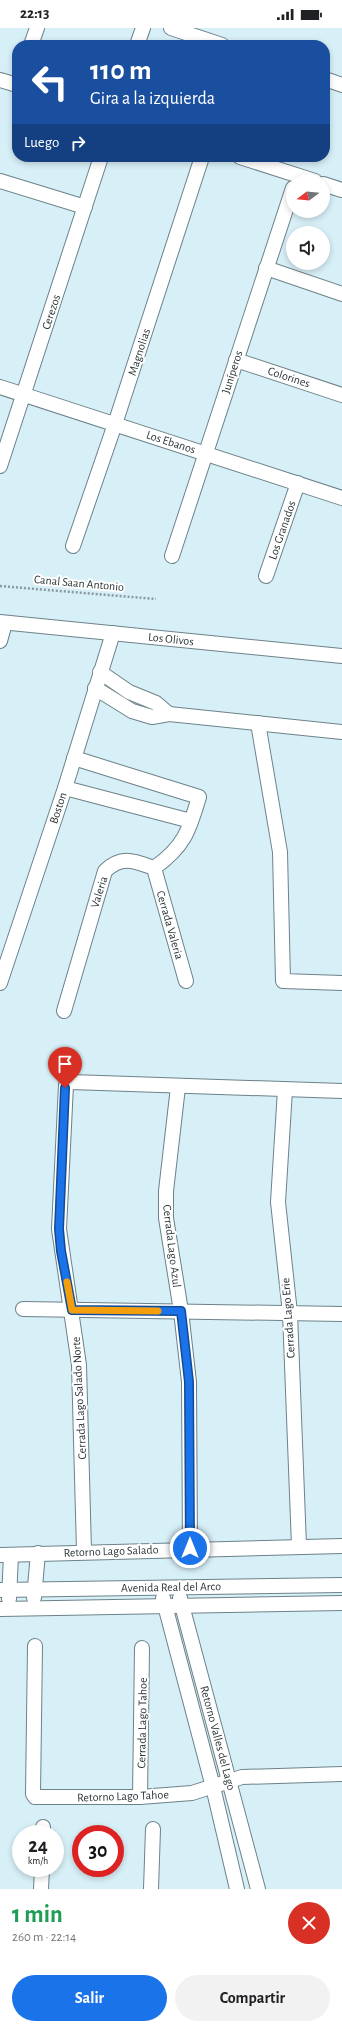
<!DOCTYPE html>
<html lang="es">
<meta charset="utf-8">
<style>
:root{--surface:#fff;--page:#f2f2f2;--text:#202124;--muted:#757577;--accent:#1a73e8}
body{margin:0;font-family:"Alegreya Sans",sans-serif;background:var(--page);color:var(--text);height:100vh;display:flex;flex-direction:column;font-size:15px;white-space:nowrap}
*{box-sizing:border-box;margin:0}
p{font-size:13px;color:var(--muted)}
.icon{flex:none;width:22px;height:22px;fill:none;stroke:currentColor;stroke-width:2;stroke-linecap:round;stroke-linejoin:round}
.map{position:relative;height:1861px;overflow:hidden}
.side{display:flex;flex-direction:column;background:var(--surface);flex:1}
.side>*{flex:none}
.hud{position:absolute;left:12px;top:12px;width:318px;height:122px;border-radius:16px;box-shadow:0 2px 6px #0003;background:#1a4fa0;color:#fff;overflow:hidden}
.needle{width:26px;rotate:254deg}
.controls{position:absolute;left:286px;top:146px;display:grid;gap:8px}
.controls a{display:grid;place-items:center;width:44px;height:44px;border-radius:50%;background:var(--surface);box-shadow:0 2px 6px #0003;font-size:20px}
.speed{position:absolute;left:12px;top:1797px;display:flex;gap:8px;font-size:20px;font-weight:700;text-align:center}
.speed>*{display:grid;place-content:center;width:52px;height:52px;border-radius:50%;background:var(--surface);box-shadow:0 2px 6px #0003;line-height:1}
.speed small{font-size:10px;font-weight:400}
.speed .limit{border:6px solid #d22;background:#fff;color:#111}
.pin{position:absolute;display:grid;place-items:center;width:34px;height:34px;color:#fff;margin:-41px -17px;border-radius:50% 50% 50% 0;rotate:-45deg;box-shadow:0 0 4px #0007}
.pin .icon{rotate:45deg}
.me{position:absolute;width:44px;margin:-22px;rotate:0deg;stroke-linejoin:round;filter:drop-shadow(0 0 3px #0008)}
.turn{display:flex;align-items:center;gap:14px;height:84px;padding:0 12px;font-size:18px}
.turn .icon{width:52px;height:52px;stroke-width:2.5}
.turn b{display:block;font-size:28px;line-height:34px}
.then{display:flex;align-items:center;height:38px;padding:0 12px;background:#0003;gap:8px;font-size:15px}
.round{display:grid;place-items:center;flex:none;width:42px;height:42px;border-radius:21px;background:var(--page)}
.summary{display:flex;align-items:center;justify-content:space-between;height:68px;padding:0 12px}
h1{font-size:24px;font-weight:700;line-height:30px;color:#1e9e55}
.button{display:flex;gap:8px;margin-top:auto;padding:8px 12px}
.button a{flex:1;height:46px;border-radius:24px;background:var(--accent);color:#fff;font-size:16px;font-weight:700;line-height:46px;text-align:center}
.button a+a{background:var(--page);color:var(--text)}
.status{display:flex;justify-content:space-between;align-items:center;height:28px;padding:0 20px;background:var(--surface);direction:ltr}
.status svg{height:11px;fill:currentColor}
.map>svg:first-child{display:block}
.lines{fill:none;stroke-linecap:round;stroke-linejoin:round}
.minor-casing{stroke:#6c8289;stroke-width:16}
.path{stroke:#88999f;stroke-width:2.5;stroke-dasharray:2 2;stroke-linecap:butt}
.minor{stroke:#fff;stroke-width:14}
.route-casing{stroke:#114b97;stroke-width:10}
.route{stroke:#1a73e8;stroke-width:7}
.slow{stroke:#f59e0b;stroke-width:7}
.labels{text-anchor:middle;stroke-width:4;stroke-linejoin:round;paint-order:stroke}
.street-label{font-size:12px;fill:#2c3538;stroke:#fff}
</style>
<div class="status"><b>22:13</b><svg viewBox="0 0 49 12"><path d="M0 12V9h3v3zM5 12V6h3v6zM10 12V3h3v9zM15 12V0h3v12zM26 1h20v11H26zM47 4h2v5h-2z"/></svg></div>
<div class="map">
<svg width="342" height="1861" viewBox="0 0 342 1861">
<rect width="100%" height="100%" fill="#d7eff7"/>
<g class="lines">
<g class="minor-casing">
<g id="minor">
<path d="M171,0L222,17"/>
<path d="M31,17L37,0"/>
<path d="M137,17L143,0"/>
<path d="M325,51L342,57"/>
<path d="M0,52L17,57"/>
<path d="M240,129L315,153"/>
<path d="M0,153L85,179"/>
<path d="M323,156L342,162"/>
<path d="M266,240L342,266"/>
<path d="M236,332L342,367"/>
<path d="M0,359L342,470"/>
<path d="M0,438L101,129"/>
<path d="M73,518L115,396L202,129"/>
<path d="M172,528L293,160"/>
<path d="M266,548L298,455"/>
<path d="M0,594L342,628"/>
<path d="M0,613L5,595"/>
<path d="M100,644L129,664L156,675L169,686"/>
<path d="M95,660L132,683L152,689L169,686L342,704"/>
<path d="M258,695L280,824L283,953L342,955"/>
<path d="M65,760L191,793"/>
<path d="M154,840L186,953"/>
<path d="M0,955L65,760L113,605"/>
<path d="M64,983L105,843C122,827 134,833 154,840C184,819 189,803 199,769L74,730"/>
<path d="M178,1059L166,1163V1190L181,1283L189,1354L190,1521"/>
<path d="M285,1062L278,1174L290,1285L299,1518"/>
<path d="M23,1281L342,1286"/>
<path d="M84,1523L79,1337L59,1201L66,1057L71,1054L342,1063"/>
<path d="M0,1527L342,1518"/>
<path d="M0,1562L342,1557"/>
<path d="M34,1570L38,1525"/>
<path d="M163,1570L213,1759L237,1861"/>
<path d="M180,1570L258,1861"/>
<path d="M9,1571L11,1527"/>
<path d="M0,1581L342,1575"/>
<path d="M35,1618L33,1766L35,1769H140L192,1765L242,1749L342,1746"/>
<path d="M140,1769L142,1620"/>
<path d="M43,1806V1799"/>
<path d="M41,1861L42,1840"/>
<path d="M151,1861L153,1801"/>
</g>
</g>
<path class="path" d="M0,558L156,571"/>
<use href="#minor" class="minor"/>
</g>
<g class="lines">
<g class="route-casing">
<path id="route" d="M65,1060L59,1201L61,1223L72,1282L181,1283L189,1354L190,1520"/>
</g>
<use href="#route" class="route"/>
<path class="slow" d="M67,1254L72,1282L158,1283"/>
</g>
<g class="labels">
<g class="street-label">
<text transform="translate(51 284) rotate(-72)" y="4">Cerezos</text>
<text transform="translate(139 324) rotate(-72)" y="4">Magnolias</text>
<text transform="translate(232 344) rotate(-72)" y="4">Juníperos</text>
<text transform="translate(289 349) rotate(18)" y="4">Colorines</text>
<text transform="translate(171 414) rotate(18)" y="4">Los Ebanos</text>
<text transform="translate(282 502) rotate(-71)" y="4">Los Granados</text>
<text transform="translate(79 555) rotate(5)" y="4">Canal Saan Antonio</text>
<text transform="translate(171 611) rotate(6)" y="4">Los Olivos</text>
<text transform="translate(58 780) rotate(-72)" y="4">Boston</text>
<text transform="translate(99 864) rotate(-73)" y="4">Valeria</text>
<text transform="translate(170 897) rotate(74)" y="4">Cerrada Valeria</text>
<text transform="translate(172 1218) rotate(83)" y="4">Cerrada Lago Azul</text>
<text transform="translate(288 1290) rotate(-94)" y="4">Cerrada Lago Erie</text>
<text transform="translate(79 1370) rotate(-93)" y="4">Cerrada Lago Salado Norte</text>
<text transform="translate(111 1523) rotate(-2)" y="4">Retorno Lago Salado</text>
<text transform="translate(171 1559) rotate(-1)" y="4">Avenida Real del Arco</text>
<text transform="translate(142 1695) rotate(-89)" y="4">Cerrada Lago Tahoe</text>
<text transform="translate(218 1710) rotate(75)" y="4">Retorno Valles del Lago</text>
<text transform="translate(123 1768) rotate(-2)" y="4">Retorno Lago Tahoe</text>
</g>
</g>
</svg>
<div class="controls">
<a><svg class="needle" viewBox="-14 -14 28 28"><path d="M0-13l5 13h-10z" fill="#e53935"/><path d="M0 13l5-13h-10z" fill="#757577"/></svg></a>
<a><svg class="icon" aria-label="sound" viewBox="0 0 24 24"><path d="M4 9h4l5-4v14l-5-4H4zM17 9q2 3 0 6"/></svg></a>
</div>
<div class="speed"><div>24<small>km/h</small></div><div class="limit">30</div></div>
<div class="pin" style="left:65px;top:1060px;background:#d93025"><svg class="icon" aria-label="arrive" viewBox="0 0 24 24"><path d="M6 21V4h12l-3 4 3 4H6"/></svg></div>
<svg class="me" style="left:190px;top:1520px" viewBox="-20 -20 40 40"><circle r="17" fill="#1a73e8" stroke="#fff" stroke-width="3"/><path d="M0-11L8 9 0 5-8 9z" fill="#fff"/></svg>
<div class="hud">
<div class="turn"><svg class="icon" aria-label="left" viewBox="0 0 24 24"><path d="M17 20v-9H6M10 6l-5 5 5 5"/></svg><div><b>110 m</b>Gira a la izquierda</div></div>
<div class="then">Luego<svg class="icon" aria-label="right" viewBox="0 0 24 24"><path d="M7 20v-9h11M14 6l5 5-5 5"/></svg></div>
</div>
</div>
<section class="side">
<div class="summary"><div><h1>1 min</h1><p>260 m · 22:14</p></div><a class="round" style="background:#d93025;color:#fff"><svg class="icon" aria-label="close" viewBox="0 0 24 24"><path d="M6 6l12 12M18 6L6 18"/></svg></a></div>
<div class="button"><a>Salir</a><a>Compartir</a></div>
</section>
